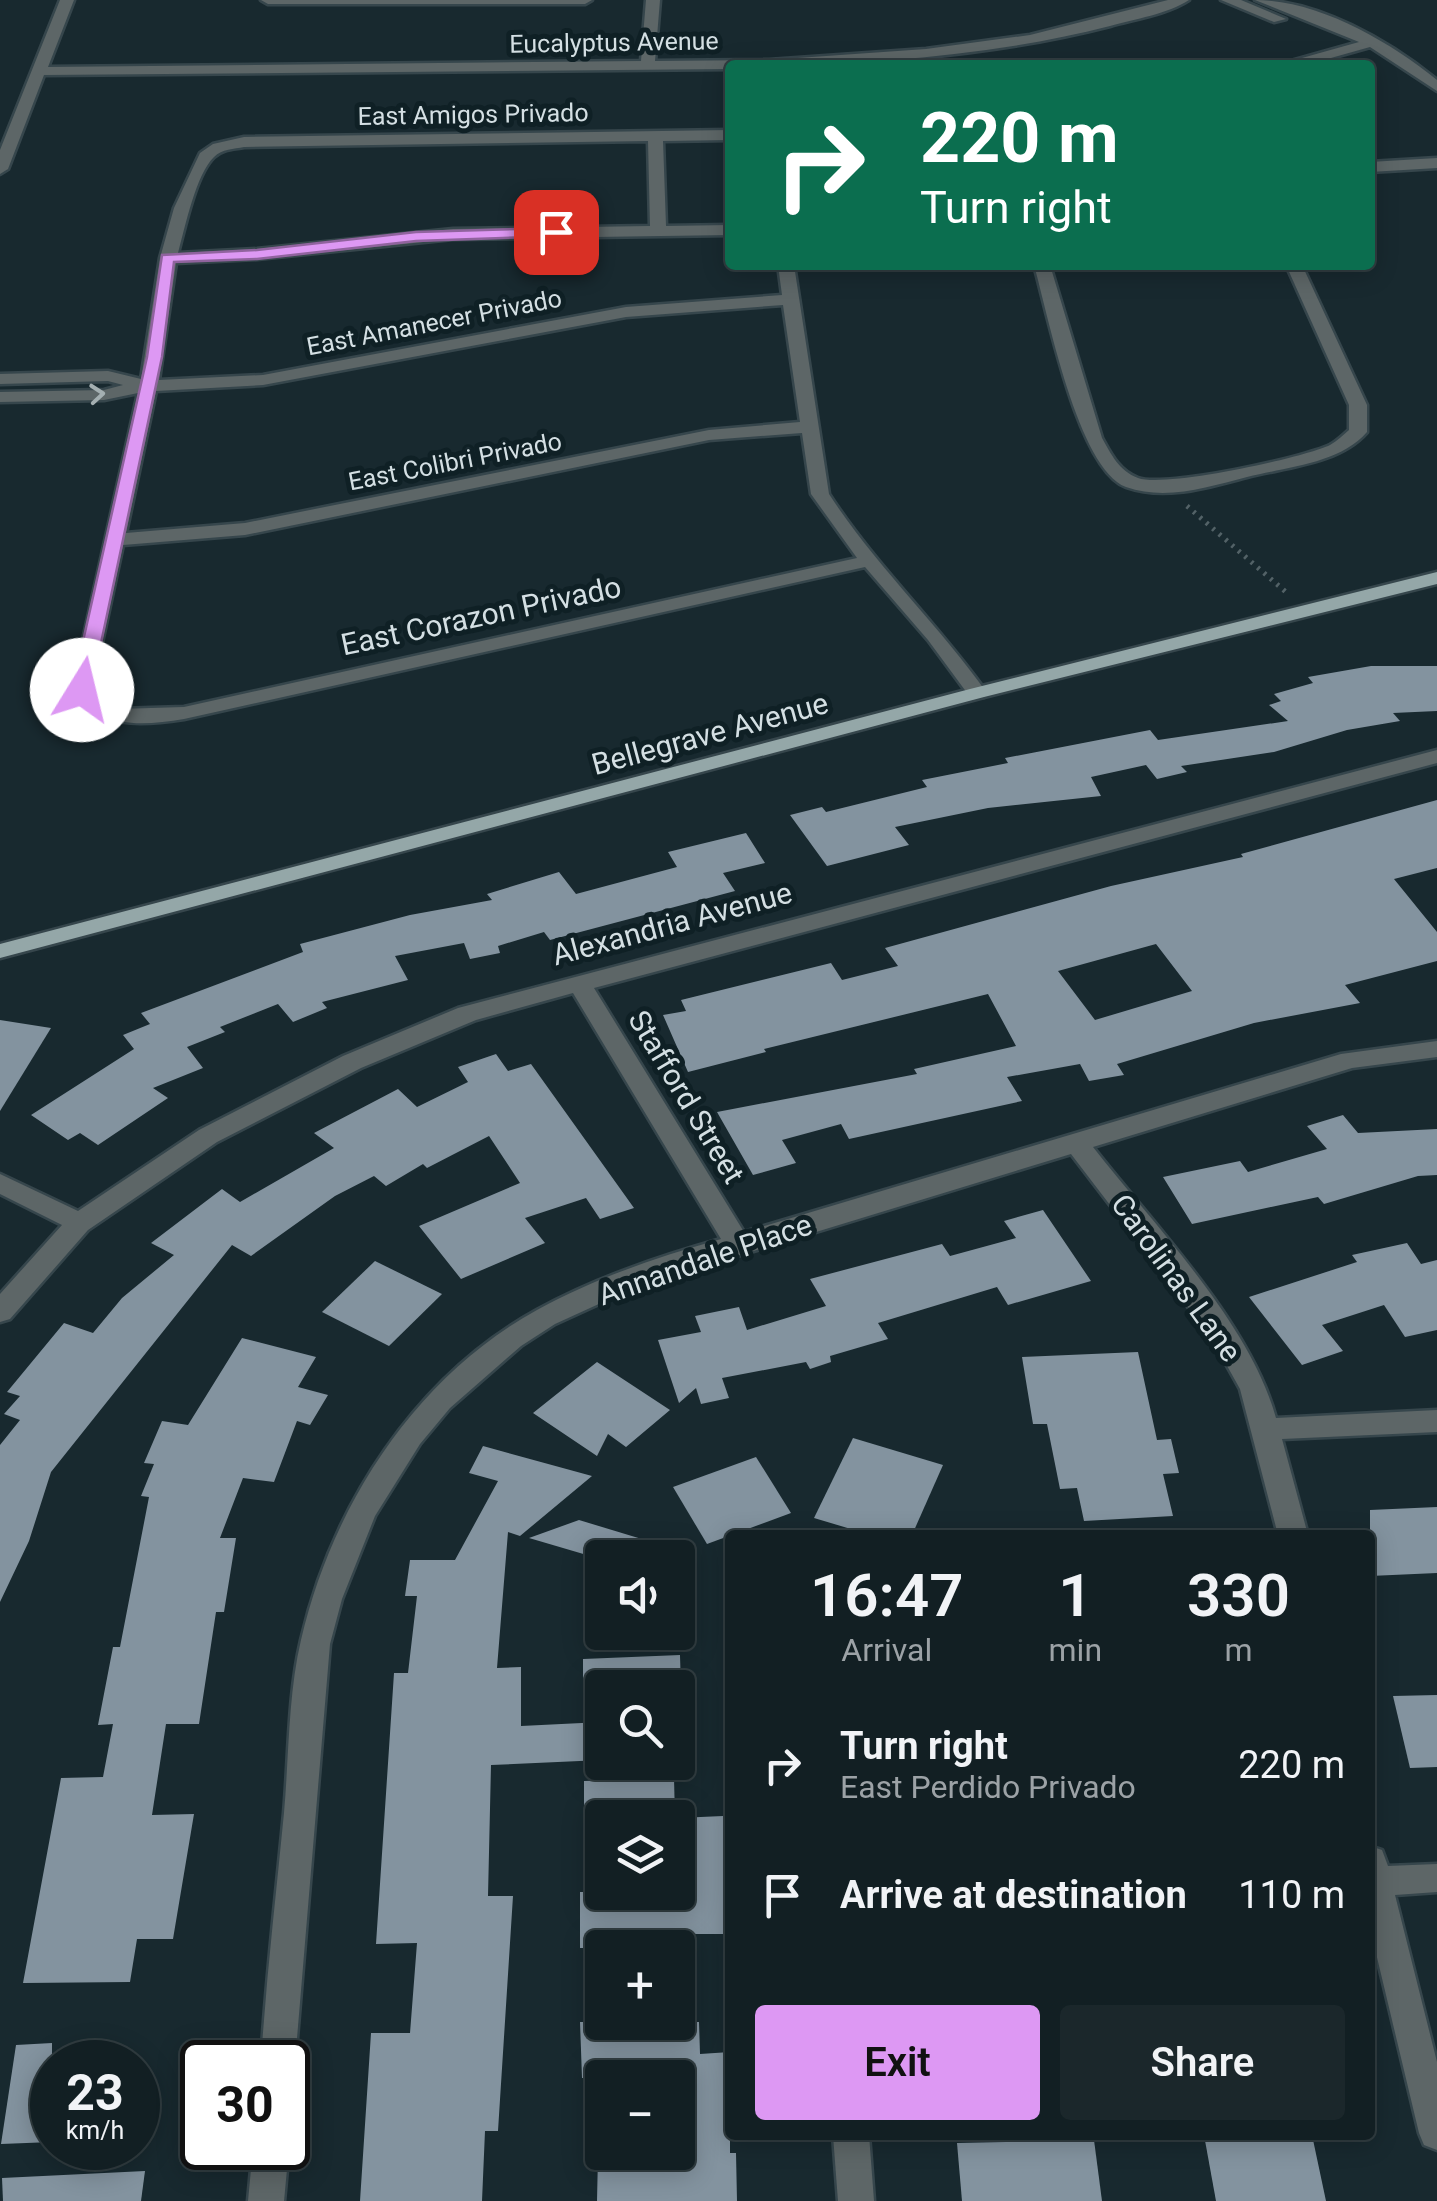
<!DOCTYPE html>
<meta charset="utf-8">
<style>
:root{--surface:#121f23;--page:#1b272b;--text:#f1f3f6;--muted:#9ca2a6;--line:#313d41;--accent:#dd98f3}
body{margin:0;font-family:Roboto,sans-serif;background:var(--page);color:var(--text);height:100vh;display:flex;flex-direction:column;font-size:38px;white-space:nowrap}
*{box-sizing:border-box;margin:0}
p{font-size:32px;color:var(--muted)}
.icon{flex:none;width:55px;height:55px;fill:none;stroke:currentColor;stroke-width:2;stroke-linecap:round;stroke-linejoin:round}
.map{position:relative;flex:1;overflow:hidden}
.panel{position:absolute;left:725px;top:1530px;width:650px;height:610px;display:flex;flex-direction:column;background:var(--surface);border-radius:10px;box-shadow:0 5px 25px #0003,0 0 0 2px var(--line)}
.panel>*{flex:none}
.banner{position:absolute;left:725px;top:60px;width:650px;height:210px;border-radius:10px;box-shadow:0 5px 25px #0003,0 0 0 2px var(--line);background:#0b6e4f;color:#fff;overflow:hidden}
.controls{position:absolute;left:585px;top:1540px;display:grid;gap:20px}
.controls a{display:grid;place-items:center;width:110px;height:110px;border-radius:10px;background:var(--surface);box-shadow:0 5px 25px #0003,0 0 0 2px var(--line);font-size:50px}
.speed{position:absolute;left:30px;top:2040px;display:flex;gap:20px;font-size:50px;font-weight:700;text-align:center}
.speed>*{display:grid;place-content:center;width:130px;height:130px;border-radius:50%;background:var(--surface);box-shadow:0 5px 25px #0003,0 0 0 2px var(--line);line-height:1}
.speed small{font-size:25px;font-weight:400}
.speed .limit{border:5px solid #111;border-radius:15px;background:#fff;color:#111}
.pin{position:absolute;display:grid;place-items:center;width:85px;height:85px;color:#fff;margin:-42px;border-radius:20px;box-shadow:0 5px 15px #0006}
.me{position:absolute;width:110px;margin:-55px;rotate:9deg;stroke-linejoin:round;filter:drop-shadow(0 0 8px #0008)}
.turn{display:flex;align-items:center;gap:35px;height:210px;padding:0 30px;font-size:45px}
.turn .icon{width:130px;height:130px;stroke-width:2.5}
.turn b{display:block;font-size:70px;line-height:85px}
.eta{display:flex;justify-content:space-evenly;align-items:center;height:170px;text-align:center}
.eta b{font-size:60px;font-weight:600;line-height:70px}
.action{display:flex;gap:20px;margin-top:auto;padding:20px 30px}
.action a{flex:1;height:115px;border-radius:10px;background:var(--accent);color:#111;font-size:40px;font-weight:600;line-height:115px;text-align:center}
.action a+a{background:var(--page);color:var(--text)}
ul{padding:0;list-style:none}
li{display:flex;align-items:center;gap:30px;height:130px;padding:0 30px}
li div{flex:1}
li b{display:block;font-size:38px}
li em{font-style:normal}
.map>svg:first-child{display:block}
.building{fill:#83939f;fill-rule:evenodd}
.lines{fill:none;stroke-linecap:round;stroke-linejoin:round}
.minor-casing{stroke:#36464c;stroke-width:5}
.major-casing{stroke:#36464c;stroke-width:5}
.path{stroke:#536267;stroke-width:5;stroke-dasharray:2.5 6;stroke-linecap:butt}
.minor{fill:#5d6667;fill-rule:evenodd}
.major{fill:#94a7a8;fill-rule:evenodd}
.oneway{stroke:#a4afb1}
.route{fill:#dd98f3;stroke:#90639e;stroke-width:2.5}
.labels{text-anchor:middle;stroke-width:10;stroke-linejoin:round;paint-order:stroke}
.far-street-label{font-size:25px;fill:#d4dfe3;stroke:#0f2025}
.street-label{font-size:30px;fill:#d4dfe3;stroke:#0f2025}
</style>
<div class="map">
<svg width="1437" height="2201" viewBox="0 0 1437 2201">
<rect width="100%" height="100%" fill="#18292f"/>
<g class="building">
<path d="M1371,666H1437V711L1393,713L1400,721L1347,730L1274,752L1181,766L1187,772L1157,779L1146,765L1091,777L1101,796L988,808L895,827L909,845L827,866L790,815L822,807L826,812L927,787L922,780L1008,763L1005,758L1150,730L1158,740L1288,721L1269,705L1281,701L1274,694L1313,683L1308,677Z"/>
<path d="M1437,800V868L1394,879L1437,932V961L1345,985L1360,1003L1254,1023L1117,1064L1124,1075L1089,1081L1080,1064L1007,1077L1022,1101L849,1139L841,1124L782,1140L796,1163L753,1175L717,1112L917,1074L914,1069L1016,1046L988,994L764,1049L766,1052L688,1072L663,1015L686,1011L681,1000L831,963L842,980L898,966L885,948L1111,886L1243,857L1241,854ZM1156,944L1192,991L1095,1020L1058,971Z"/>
<path d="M746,833L765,863L723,873L735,891L550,940L544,932L498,946L500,953L470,959L464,943L395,956L408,980L322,1002L327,1008L293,1022L278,1004L220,1027L225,1032L187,1047L203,1068L153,1088L168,1098L98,1145L80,1133L68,1140L31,1115L134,1049L123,1035L150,1024L141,1013L303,952L300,944L410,915L492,900L487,894L559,872L576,894L677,867L668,852Z"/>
<path d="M0,1020L51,1028L0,1111Z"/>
<path d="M496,1054L508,1071L531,1064L634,1208L600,1219L586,1198L525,1218L545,1243L461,1279L419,1226L520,1183L489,1136L427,1168L423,1164L386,1186L374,1176L335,1196L251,1256L232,1245L51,1472L29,1541L0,1602V1445L20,1420L4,1414L20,1396L7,1392L64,1323L93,1333L122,1298L174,1255L151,1243L222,1189L240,1202L334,1148L314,1133L398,1089L417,1107L468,1082L458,1067Z"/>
<path d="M1343,1115L1358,1133L1437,1129V1175L1418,1176L1324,1204L1318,1197L1192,1224L1163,1177L1240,1161L1248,1172L1327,1149L1307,1126Z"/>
<path d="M1043,1210L1091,1281L1008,1305L997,1287L878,1323L888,1339L830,1356L831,1362L810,1369L806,1362L722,1378L729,1398L701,1404L696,1388L679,1403L658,1340L701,1332L695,1316L739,1307L747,1330L826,1306L810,1279L942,1244L950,1256L1016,1238L1004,1221Z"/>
<path d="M1407,1243L1421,1264L1437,1260V1330L1405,1337L1384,1305L1322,1325L1343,1351L1302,1365L1249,1297L1357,1262L1352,1255Z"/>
<path d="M375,1261L442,1294L389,1346L322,1312Z"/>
<path d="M242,1338L316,1357L298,1387L328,1395L310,1425L297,1421L274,1482L243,1478L220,1538H236L224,1612H216L199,1724H166L152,1815L194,1814L173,1939H137L130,1982L23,1983L61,1778L103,1777L113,1724L98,1725L113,1647H120L149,1497L141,1496L154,1464L144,1463L162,1421L188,1425Z"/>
<path d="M1138,1352L1157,1440L1171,1439L1179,1473L1163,1474L1173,1516L1084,1521L1077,1488L1060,1489L1047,1424H1033L1022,1357Z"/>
<path d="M597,1362L670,1410L626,1447L608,1434L597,1456L533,1413Z"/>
<path d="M853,1438L943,1465L912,1535H871L814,1518Z"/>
<path d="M483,1446L592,1476L520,1536L508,1532L497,1668L521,1667V1726L602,1722V1760L491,1765L488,1896H513L498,2131H485L482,2201H360L371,2033H410L417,1943L376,1944L394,1673H408L417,1596H405L410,1560H455L498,1481L469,1473Z"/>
<path d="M756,1457L791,1513L707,1544L673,1487Z"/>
<path d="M1437,1507V1573L1370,1576V1510Z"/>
<path d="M579,1520L678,1550L677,1558H597L529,1538Z"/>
<path d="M680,1655L681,1688H583V1659Z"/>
<path d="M1437,1695V1767L1410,1768L1393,1696Z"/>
<path d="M674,1778L675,1818H584V1781Z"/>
<path d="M723,1816L726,1934H677V1948H580V1892H678V1818Z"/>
<path d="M580,2022H699L700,2054L730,2052V2153H736L737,2201H597L598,2155L678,2154V2078H582Z"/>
<path d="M52,2043V2142L1,2144L16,2045Z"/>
<path d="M1204,2135H1312L1326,2201H1216Z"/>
<path d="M1094,2140L1102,2201H962L957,2143Z"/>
<path d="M145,2171L141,2201H3L2,2178Z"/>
</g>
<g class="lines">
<g class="minor-casing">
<g id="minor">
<path d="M60,0H74L48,67L641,61L646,0H660L655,61L769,60L926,49L1030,35L1168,0H1189C1168,14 1134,19 1110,26C985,58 858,65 730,65V69L44,75L8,169L0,174V150Z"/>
<path d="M261,0H592L585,4H268Z"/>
<path d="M1221,0H1241L1286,19L1274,22Z"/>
<path d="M1255,0C1318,0 1389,41 1437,80V91L1370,47L1306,65H1277L1359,42Z"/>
<path d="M730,130V140L663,141L666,226L730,225V235L453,239L257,259L176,263L159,380L263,375L626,307L782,295L778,265H794L829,494C875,565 938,624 987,693L984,697H970L928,640L865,567L184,719C140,726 99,729 72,689L138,393L104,400L0,402V392L104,390L123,385L108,381L0,384V374L108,371L141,379L160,258L174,208L200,153L213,144L244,137ZM648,141L650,226L453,229L257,249L178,253C185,227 196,174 214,157C222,149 234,149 244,147ZM783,305L800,422L709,430L245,523L126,533L156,391L263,385L626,317ZM802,433L811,494L857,558L184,707L119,709L92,689L123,545L245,535L709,440Z"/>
<path d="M1437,158V168L1370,172V162Z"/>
<path d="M1034,265H1050L1102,438C1111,454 1119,471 1138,478C1165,488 1303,458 1330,445C1337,441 1343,435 1349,430V405L1286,265H1302L1367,405V432C1339,464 1286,467 1247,477C1208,487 1166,501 1126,487C1078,469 1048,315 1034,265Z"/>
<path d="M1437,750V763L594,988L744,1232L1341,1054L1437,1041V1057L1352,1068L1093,1147C1154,1225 1250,1323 1276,1418L1437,1410V1432L1282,1439L1308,1535H1278L1240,1389L1211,1337L1071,1154L636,1287L555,1324L521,1346L450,1408L420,1444L375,1516L342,1599L330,1644L295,2062L288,2074V2062H261C266,1979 276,1896 284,1813C289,1757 288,1695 301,1640C332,1506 415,1377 537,1310C595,1278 658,1257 721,1239L573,993L476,1020L361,1068L217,1142L88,1230L10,1319L0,1322V1294L62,1225L0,1194V1174L78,1211L199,1130L343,1056L458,1008Z"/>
<path d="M1370,1846L1382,1850L1388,1866L1437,1864V1892L1395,1895L1437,2062V2150L1424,2145L1419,2133L1370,1928Z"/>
<path d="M833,2135H869L874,2201H838Z"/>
<path d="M288,2145L289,2148L284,2201H248L253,2148Z"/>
</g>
</g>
<g class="major-casing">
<path id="major" d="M1437,572V584L984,697L0,958V944L970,689Z"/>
</g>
<path class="path" d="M1187,506L1287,593"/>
<use href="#minor" class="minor"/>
<use href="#major" class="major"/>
</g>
<defs><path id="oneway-chevron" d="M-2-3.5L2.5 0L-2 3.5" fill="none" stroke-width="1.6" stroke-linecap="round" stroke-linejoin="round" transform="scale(2.5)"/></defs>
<use class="oneway" href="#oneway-chevron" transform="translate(97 394) rotate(-5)"/>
<path class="route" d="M556,228L563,232L561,236L416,241L257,259L174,262L162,357L91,690L75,694L72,690L147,357L162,255L257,250L416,232Z"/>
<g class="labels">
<g class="far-street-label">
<text transform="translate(614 42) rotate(-1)" y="9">Eucalyptus Avenue</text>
<text transform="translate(473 114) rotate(-1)" y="9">East Amigos Privado</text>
<text transform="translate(434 322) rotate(-11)" y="9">East Amanecer Privado</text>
<text transform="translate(455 461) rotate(-11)" y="9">East Colibri Privado</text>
</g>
<g class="street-label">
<text transform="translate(481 616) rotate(-12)" y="10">East Corazon Privado</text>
<text transform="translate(710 734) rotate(-15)" y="10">Bellegrave Avenue</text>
<text transform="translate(672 924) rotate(-15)" y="10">Alexandria Avenue</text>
<text transform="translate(686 1097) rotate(59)" y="10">Stafford Street</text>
<text transform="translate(705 1260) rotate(-19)" y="10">Annandale Place</text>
<text transform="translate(1176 1278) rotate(54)" y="10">Carolinas Lane</text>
</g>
</g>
</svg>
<div class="controls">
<a><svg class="icon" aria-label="sound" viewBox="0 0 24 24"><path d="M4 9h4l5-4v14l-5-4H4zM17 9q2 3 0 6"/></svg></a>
<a><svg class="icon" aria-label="search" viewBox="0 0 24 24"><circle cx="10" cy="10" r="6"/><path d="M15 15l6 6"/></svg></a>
<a><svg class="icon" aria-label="layers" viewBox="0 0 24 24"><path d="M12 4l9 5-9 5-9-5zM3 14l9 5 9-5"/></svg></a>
<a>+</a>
<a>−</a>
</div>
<div class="speed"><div>23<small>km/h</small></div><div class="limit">30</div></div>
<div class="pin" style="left:556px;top:232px;background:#d93025"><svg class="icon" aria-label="arrive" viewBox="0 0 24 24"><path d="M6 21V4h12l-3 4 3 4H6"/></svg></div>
<svg class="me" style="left:82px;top:690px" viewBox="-20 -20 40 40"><circle r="19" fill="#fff"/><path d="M0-13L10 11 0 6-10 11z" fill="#dd98f3"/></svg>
<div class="banner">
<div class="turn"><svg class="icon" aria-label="right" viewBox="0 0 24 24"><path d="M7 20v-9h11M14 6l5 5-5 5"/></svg><div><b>220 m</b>Turn right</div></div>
</div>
<section class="panel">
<div class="eta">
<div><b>16:47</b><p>Arrival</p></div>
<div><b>1</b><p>min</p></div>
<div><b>330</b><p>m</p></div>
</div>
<ul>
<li><svg class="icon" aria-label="right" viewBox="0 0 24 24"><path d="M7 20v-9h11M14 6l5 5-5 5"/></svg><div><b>Turn right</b><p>East Perdido Privado</p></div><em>220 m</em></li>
<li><svg class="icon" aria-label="arrive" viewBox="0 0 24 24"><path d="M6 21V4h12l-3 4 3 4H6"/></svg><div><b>Arrive at destination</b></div><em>110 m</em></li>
</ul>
<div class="action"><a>Exit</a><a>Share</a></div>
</section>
</div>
